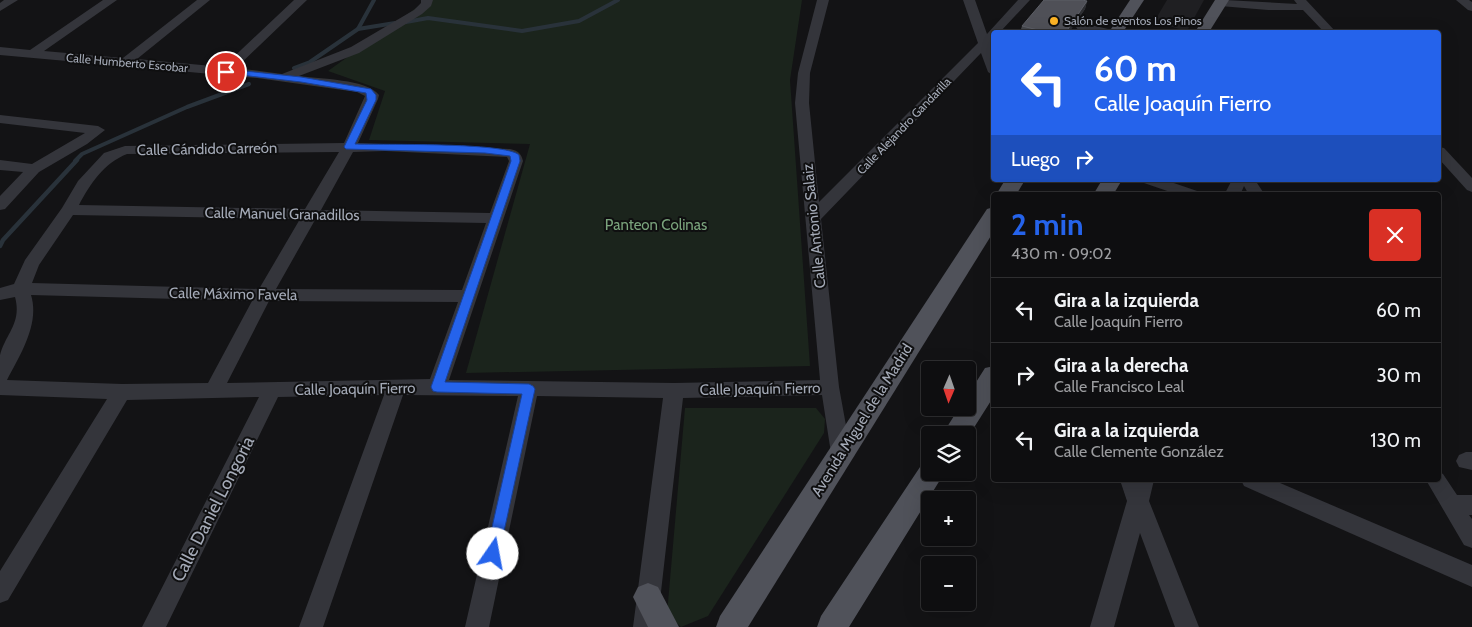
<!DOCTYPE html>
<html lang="es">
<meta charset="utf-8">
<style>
:root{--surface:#0e0e10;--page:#1c1c1e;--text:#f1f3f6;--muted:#9b9c9f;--line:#2e2e30;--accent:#2563eb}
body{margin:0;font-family:Cabin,sans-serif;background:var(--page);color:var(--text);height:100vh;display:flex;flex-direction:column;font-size:19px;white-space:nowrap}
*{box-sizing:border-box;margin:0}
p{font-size:16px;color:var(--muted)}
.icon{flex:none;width:28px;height:28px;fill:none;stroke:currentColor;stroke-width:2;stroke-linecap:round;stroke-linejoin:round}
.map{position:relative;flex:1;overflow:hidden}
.details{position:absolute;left:991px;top:192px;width:450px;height:290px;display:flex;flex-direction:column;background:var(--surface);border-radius:5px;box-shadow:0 5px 20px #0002,0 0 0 1px var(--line)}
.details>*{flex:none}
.top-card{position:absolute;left:991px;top:30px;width:450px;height:152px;border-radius:5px;box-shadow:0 5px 20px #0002,0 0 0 1px var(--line);background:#2563eb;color:#fff;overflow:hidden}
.needle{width:32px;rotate:182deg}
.buttons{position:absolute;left:921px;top:361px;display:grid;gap:10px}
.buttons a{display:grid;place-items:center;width:55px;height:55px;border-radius:5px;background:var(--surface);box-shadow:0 5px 20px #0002,0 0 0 1px var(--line);font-size:25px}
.pin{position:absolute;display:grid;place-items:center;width:42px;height:42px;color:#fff;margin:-21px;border:2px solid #fff;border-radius:50%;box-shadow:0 1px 5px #0007}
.me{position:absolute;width:55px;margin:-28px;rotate:12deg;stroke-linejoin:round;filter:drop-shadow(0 0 4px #0008)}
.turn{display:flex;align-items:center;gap:18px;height:105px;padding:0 20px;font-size:22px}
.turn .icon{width:65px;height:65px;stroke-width:2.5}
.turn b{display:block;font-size:35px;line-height:42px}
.then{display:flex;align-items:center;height:48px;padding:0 20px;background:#0003;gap:10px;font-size:19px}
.round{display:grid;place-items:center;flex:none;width:52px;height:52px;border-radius:5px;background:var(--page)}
.summary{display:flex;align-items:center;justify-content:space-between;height:85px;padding:0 20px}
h1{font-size:30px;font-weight:700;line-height:38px;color:var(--accent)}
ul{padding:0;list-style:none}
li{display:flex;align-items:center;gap:15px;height:65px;padding:0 20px;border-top:1px solid var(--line)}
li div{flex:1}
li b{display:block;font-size:19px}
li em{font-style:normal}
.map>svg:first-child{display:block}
.built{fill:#1f1f22}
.green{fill:#1b241c}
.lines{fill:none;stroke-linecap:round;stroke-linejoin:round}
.stream-far1{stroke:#29323a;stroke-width:4}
.stream{stroke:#29323a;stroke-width:4.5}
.minor{fill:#34353b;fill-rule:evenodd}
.major{fill:#50525a;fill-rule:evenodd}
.wall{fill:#44464b}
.shaded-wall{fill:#2c2d31}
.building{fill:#4f5057;stroke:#5c5e66}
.route{fill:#2563eb;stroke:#184099}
.poi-dot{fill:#fcb325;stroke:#0f0f10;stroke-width:2}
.labels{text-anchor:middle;stroke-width:4;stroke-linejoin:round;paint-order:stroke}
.far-poi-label{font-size:12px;fill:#a4aab7;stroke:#0f0f10;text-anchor:start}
.far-street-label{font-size:12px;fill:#a4aab7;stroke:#0f0f10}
.street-label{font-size:15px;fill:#a4aab7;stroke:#0f0f10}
.park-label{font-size:15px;fill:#7aa37c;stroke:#0f0f10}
.near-street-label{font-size:18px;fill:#a4aab7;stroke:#0f0f10}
</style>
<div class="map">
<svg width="1472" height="627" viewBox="0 0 1472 627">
<rect width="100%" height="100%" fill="#131315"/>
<path class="built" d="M1167,0H1204L1187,31L1154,22Z"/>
<g class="green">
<path d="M423,0H802L790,80L810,366L466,373L530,144L369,140L385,91L328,71L423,3Z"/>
<path d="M685,408H816L825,419L824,433L708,616L681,627L667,614Z"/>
</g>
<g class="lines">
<g class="stream-far1">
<path d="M406,22L428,18L522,31L579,21L618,0"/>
<path d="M358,29L395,23"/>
<path d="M294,68L310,62L358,29L374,0"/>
<path d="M75,161L82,154L187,107L249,84"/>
</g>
<path class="stream" d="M0,246L3,240L77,160"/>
<g class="minor">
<path d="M4,0H18L0,11V3Z"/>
<path d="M103,0H117L44,51L123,58L197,0H210L137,59L223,67L294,0H307L236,68L282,74L351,47L414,10L421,3V0H433L431,6L422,14L359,53L299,76C319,79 367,79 379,95L378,99L358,143L510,149C518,151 521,153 523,161L449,380L674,383L820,380L795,103L798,73L817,0H829L810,73L809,103L819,202L978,43L963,0H975L987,34L1018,0H1030L1000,32H994V40L990,44L994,53V76L988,72L981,53L821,219L839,387L851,453L848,459L841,462L834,459L831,453L822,395L683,398L657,627H633L663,398L537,396L489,627H465L518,396L403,395L323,627H299L384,395L278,397L166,627H142L259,397L127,400L8,600L0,603V571L107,399L0,395C0,383 0,367 0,355C6,333 22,323 15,297L0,300V288L14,284L25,260L62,208L78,181L104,153L125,146L344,143L365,96L357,92L257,78L0,55V47L30,50ZM385,151L507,157L509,161L490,213L321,210L353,152ZM339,152L305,209L79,205C90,184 104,163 127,154ZM73,215L300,219L259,289L32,283L39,265ZM315,220L486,223L462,290L276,289ZM31,295L252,301L208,383L122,384L7,380C20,355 40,324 31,295ZM269,301L458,302L430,379L227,383Z"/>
<path d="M1225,0L1297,4L1294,0H1306L1336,32H1324L1303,10H1268L1220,6L1214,3L1216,1Z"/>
<path d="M1456,0H1469L1472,2V11L1468,10Z"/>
<path d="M1082,23L1108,29L1110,32H1090L1078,30L1076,27L1078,24Z"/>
<path d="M0,115L98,126L105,130L87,144L39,172L5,209L0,210V196L23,172L0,170V160L32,164L85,133L0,123Z"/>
<path d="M1439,147L1444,148L1472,178V192L1467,190L1439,159Z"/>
<path d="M1142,180H1165L1200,192L1203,195H1179L1144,183Z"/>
<path d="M1232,180H1255L1265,195H1249L1244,186L1240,195H1224Z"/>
<path d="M1466,452H1472V470L1459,467L1456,461L1459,455Z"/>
<path d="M1439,472L1443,474L1457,495H1472V515H1469L1472,519V548L1464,545L1426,480H1439Z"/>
<path d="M1120,480H1154L1149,501L1199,627H1175L1140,533L1114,627H1090L1127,501Z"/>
<path d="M1241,480H1273L1472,565V587L1244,486Z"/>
</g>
<g class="major">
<path d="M1130,0H1144L1123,32H1109Z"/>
<path d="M1215,0H1229L1209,32H1195Z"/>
<path d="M1005,180H1025L1016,195H996Z"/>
<path d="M1102,180H1122L1113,195H1093Z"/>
<path d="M994,207V231L748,627H716L720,616L987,209Z"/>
<path d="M994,366V396L968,437V435H942L959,408H968V395L985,368Z"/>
<path d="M930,461V472H944L940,480L849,627H817L821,616L922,464Z"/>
<path d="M648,583L658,587L679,627H648L633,597L638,587Z"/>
</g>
</g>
<path class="wall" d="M1087,1L1085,9L1069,32H1020L1022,26Z"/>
<path class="shaded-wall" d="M1087,1L1085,9L1069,32H1066Z"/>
<path class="building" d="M1044,0H1082L1087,1L1066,32H1046L1022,26Z"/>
<path class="route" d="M226,69L301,77L371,89L376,95V100L355,144C380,145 506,142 519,155L520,161L445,382L529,384L533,386L535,389L498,559L493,561L488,559L486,554L522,394L437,392L433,391L431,387L511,161L510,156L485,153L346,149L344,147L367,100L366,93L301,82L223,73L221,72Z"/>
<circle class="poi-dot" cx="1054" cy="21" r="5"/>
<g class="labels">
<g class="far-poi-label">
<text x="1064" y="25">Salón de eventos Los Pinos</text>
</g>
<g class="far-street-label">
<text transform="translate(127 63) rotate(5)" y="4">Calle Humberto Escobar</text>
<text transform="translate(904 126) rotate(-46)" y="4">Calle Alejandro Gandarilla</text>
</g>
<g class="street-label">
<text transform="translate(207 149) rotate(-1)" y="5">Calle Cándido Carreón</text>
<text transform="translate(282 214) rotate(1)" y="5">Calle Manuel Granadillos</text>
<text transform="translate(814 226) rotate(-96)" y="5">Calle Antonio Salaiz</text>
<text transform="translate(233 294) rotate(1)" y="5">Calle Máximo Favela</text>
<text transform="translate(355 389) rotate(-1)" y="5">Calle Joaquín Fierro</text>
<text transform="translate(760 389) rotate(-1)" y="5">Calle Joaquín Fierro</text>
<text transform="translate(862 420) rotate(-58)" y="5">Avenida Miguel de la Madrid</text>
</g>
<g class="park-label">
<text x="656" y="230">Panteon Colinas</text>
</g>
<g class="near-street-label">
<text transform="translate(213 509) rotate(-63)" y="6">Calle Daniel Longoria</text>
</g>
</g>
</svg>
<div class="buttons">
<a><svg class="needle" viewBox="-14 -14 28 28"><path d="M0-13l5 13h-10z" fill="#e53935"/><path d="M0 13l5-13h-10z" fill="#9b9c9f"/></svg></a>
<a><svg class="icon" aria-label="layers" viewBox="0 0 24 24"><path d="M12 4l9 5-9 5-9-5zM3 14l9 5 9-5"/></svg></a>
<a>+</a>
<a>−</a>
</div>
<div class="pin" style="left:226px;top:72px;background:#d93025"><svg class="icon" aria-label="arrive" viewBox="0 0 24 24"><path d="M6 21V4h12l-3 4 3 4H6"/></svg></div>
<svg class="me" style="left:493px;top:554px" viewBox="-20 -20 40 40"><circle r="19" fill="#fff"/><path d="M0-13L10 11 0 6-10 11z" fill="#2563eb"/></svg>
<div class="top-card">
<div class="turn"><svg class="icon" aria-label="left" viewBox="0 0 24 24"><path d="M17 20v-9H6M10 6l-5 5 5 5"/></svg><div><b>60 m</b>Calle Joaquín Fierro</div></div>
<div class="then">Luego<svg class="icon" aria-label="right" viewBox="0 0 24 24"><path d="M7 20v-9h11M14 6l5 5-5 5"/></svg></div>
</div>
<section class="details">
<div class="summary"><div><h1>2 min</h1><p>430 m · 09:02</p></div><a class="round" style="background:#d93025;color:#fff"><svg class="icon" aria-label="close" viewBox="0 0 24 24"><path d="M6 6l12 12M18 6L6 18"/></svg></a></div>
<ul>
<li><svg class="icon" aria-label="left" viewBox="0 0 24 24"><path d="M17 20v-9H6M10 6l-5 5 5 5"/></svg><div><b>Gira a la izquierda</b><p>Calle Joaquín Fierro</p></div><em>60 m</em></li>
<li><svg class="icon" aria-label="right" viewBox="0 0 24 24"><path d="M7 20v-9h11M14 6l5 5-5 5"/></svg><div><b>Gira a la derecha</b><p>Calle Francisco Leal</p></div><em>30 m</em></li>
<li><svg class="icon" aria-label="left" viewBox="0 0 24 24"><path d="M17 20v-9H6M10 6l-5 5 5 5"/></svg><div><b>Gira a la izquierda</b><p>Calle Clemente González</p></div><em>130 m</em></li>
</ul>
</section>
</div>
